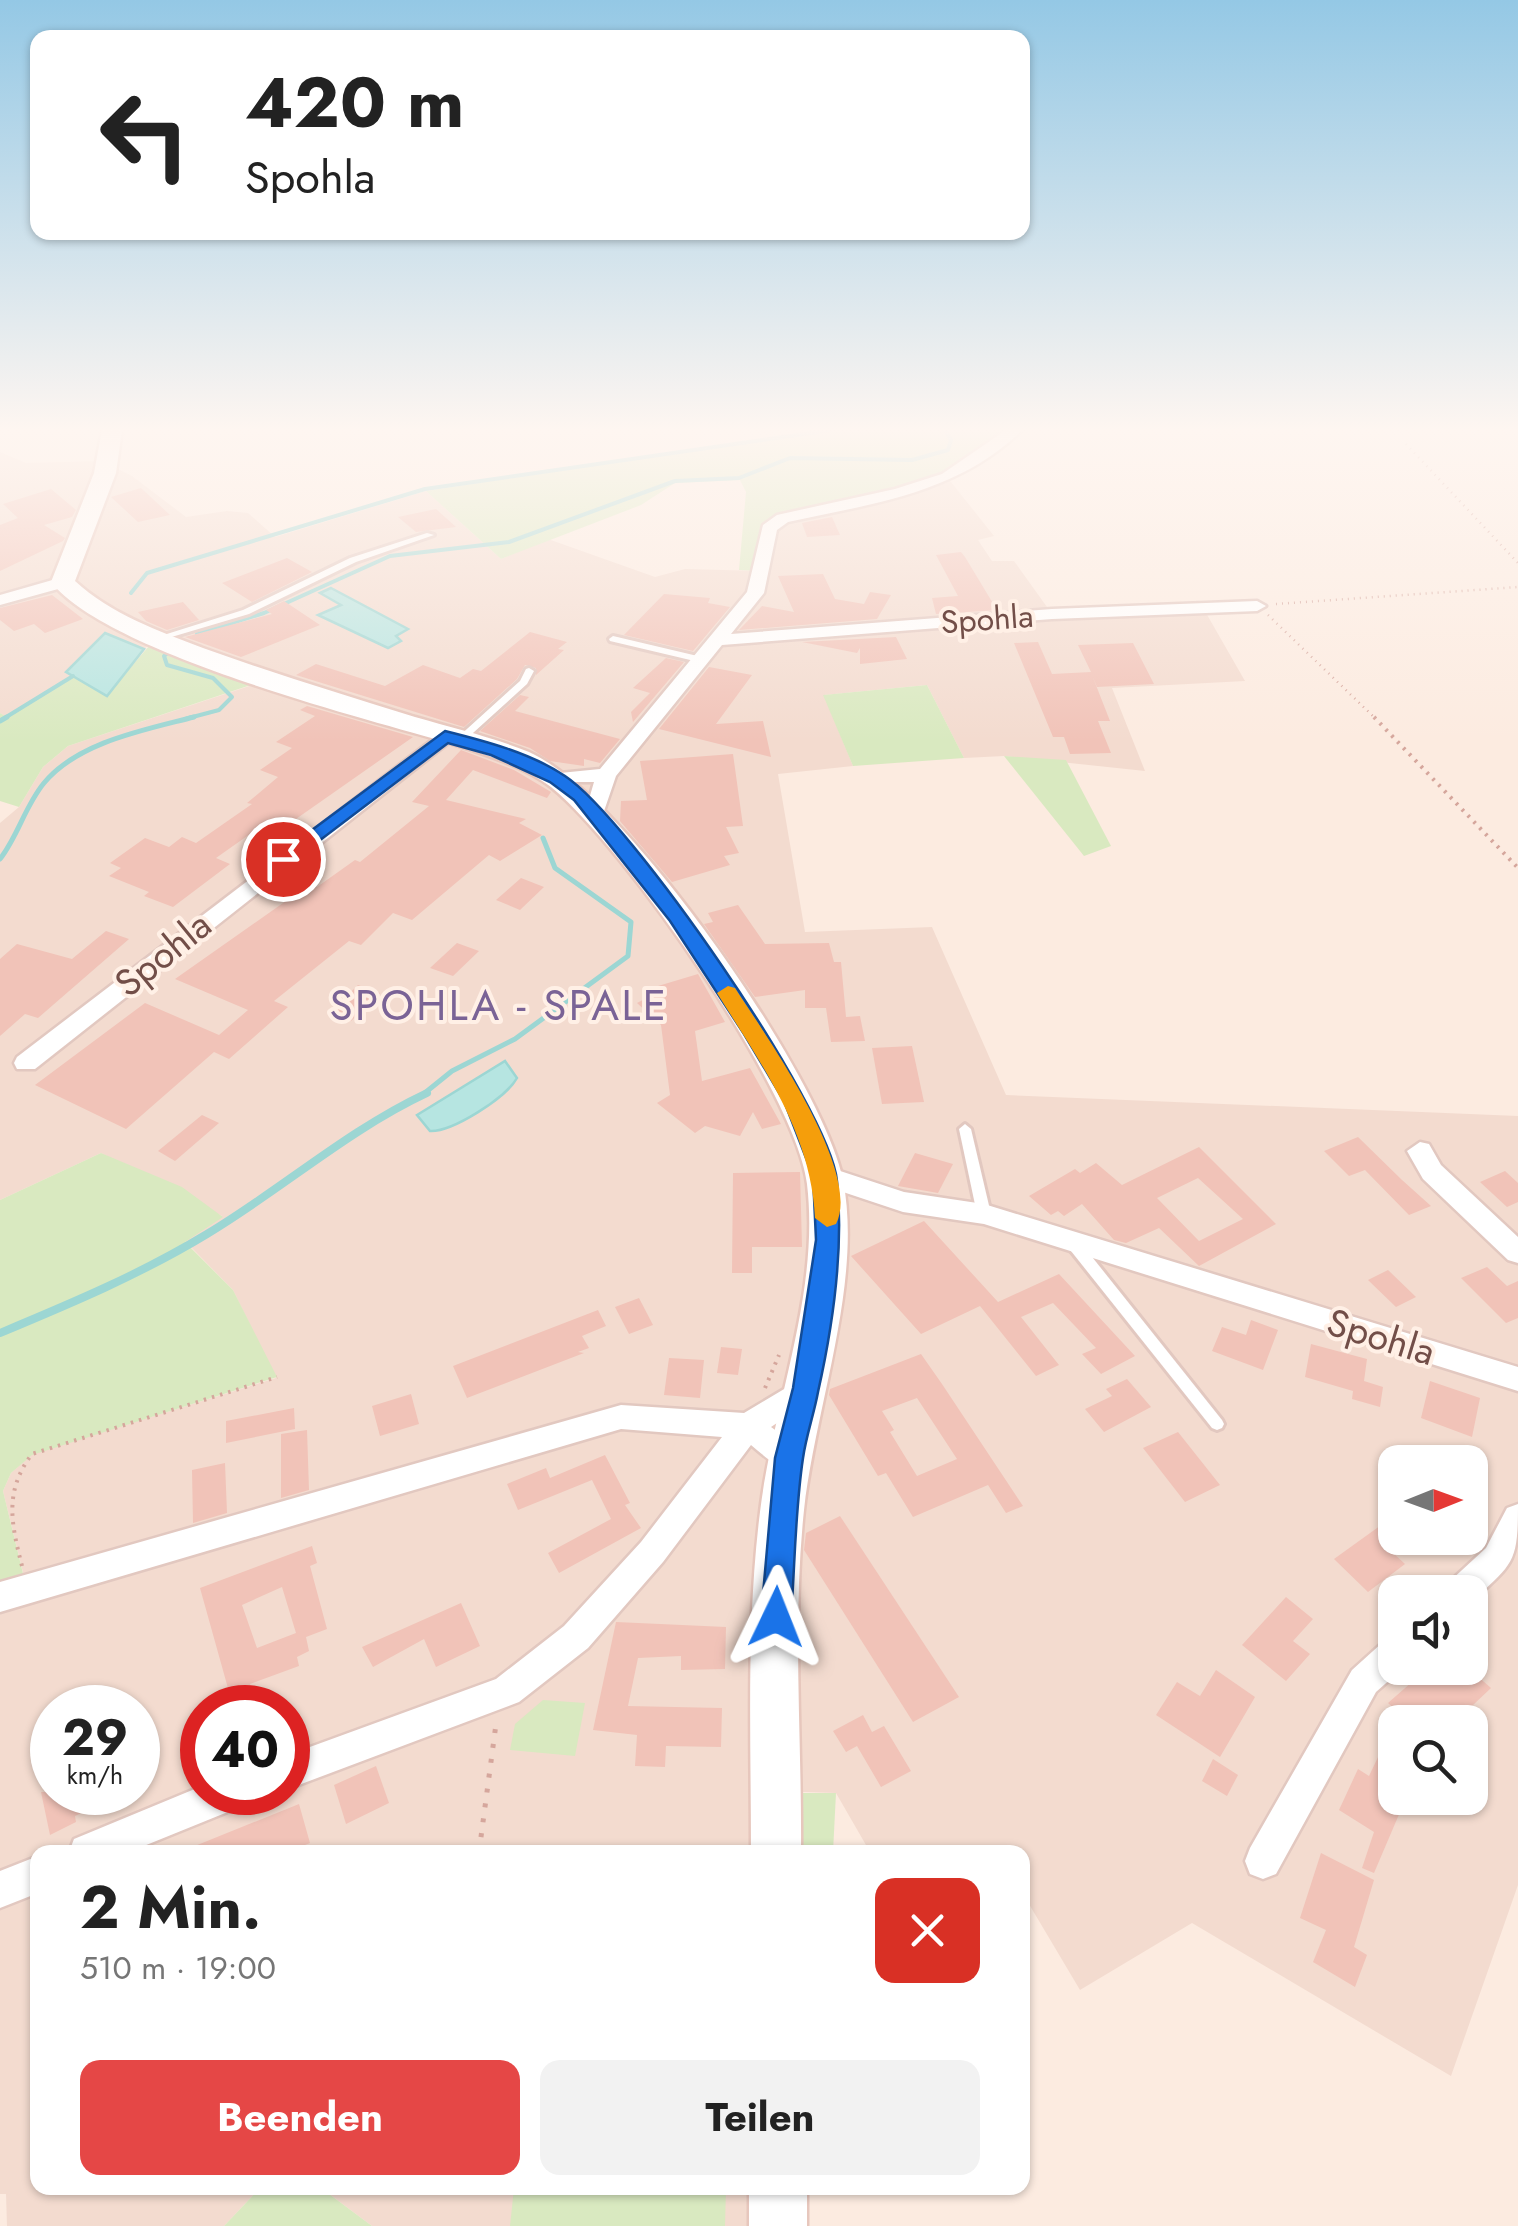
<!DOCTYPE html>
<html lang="de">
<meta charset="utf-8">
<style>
:root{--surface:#fff;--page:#f2f2f2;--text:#222;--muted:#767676;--accent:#e54746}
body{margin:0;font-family:Jost,sans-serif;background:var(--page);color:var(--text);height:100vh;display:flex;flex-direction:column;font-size:38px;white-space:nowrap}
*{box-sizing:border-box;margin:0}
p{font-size:32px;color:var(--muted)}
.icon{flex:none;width:55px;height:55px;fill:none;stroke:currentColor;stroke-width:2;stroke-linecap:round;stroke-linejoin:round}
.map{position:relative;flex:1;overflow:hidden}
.sheet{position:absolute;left:30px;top:1845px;width:1000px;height:350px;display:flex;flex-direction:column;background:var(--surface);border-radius:20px;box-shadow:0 2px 8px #0004}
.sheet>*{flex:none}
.top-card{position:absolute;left:30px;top:30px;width:1000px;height:210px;border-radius:20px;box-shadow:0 2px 8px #0004;background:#fff;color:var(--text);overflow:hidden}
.needle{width:65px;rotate:89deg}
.controls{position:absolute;left:1378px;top:1445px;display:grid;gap:20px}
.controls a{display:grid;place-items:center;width:110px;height:110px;border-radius:20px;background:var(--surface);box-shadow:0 2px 8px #0004;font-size:50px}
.speed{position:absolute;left:30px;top:1685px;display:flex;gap:20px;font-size:50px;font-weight:700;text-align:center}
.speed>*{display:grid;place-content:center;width:130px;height:130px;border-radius:50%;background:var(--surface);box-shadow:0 2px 8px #0004;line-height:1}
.speed small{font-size:25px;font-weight:400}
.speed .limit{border:15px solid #d22;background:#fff;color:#111}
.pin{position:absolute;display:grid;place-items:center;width:85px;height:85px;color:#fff;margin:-42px;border:5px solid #fff;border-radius:50%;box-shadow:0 2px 10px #0007}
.me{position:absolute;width:110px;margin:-55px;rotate:2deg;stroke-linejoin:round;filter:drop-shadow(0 0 8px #0008)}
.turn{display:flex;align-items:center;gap:35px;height:210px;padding:0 50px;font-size:45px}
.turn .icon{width:130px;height:130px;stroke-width:2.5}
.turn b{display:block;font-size:70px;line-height:85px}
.round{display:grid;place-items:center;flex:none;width:105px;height:105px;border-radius:20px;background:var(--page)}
.head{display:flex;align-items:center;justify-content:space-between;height:170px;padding:0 50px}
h1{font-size:60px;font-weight:700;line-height:75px}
.cta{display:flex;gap:20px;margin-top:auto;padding:20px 50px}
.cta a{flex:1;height:115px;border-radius:20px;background:var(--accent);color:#fff;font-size:40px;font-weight:700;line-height:115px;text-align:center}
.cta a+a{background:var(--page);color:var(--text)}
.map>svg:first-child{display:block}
.residential{fill:#f3dbcf;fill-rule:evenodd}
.green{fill:#d9e9c0}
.water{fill:#b6e5e1;stroke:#9cd6d3;stroke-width:2.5}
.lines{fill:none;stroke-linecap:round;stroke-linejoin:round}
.stream-far2{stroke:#9cd6d3;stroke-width:4}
.stream-far1{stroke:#9cd6d3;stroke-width:5}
.stream{stroke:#9cd6d3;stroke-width:8}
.building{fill:#f1c3b8;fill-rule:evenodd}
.lane-casing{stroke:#e2c8c0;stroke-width:6}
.street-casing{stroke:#e2c8c0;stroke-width:5}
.secondary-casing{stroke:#e7c7bd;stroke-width:5}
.path-far2{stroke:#d5a69c;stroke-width:2.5;stroke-dasharray:1 5;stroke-linecap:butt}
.path-far1{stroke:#d5a69c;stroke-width:4;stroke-dasharray:2.5 6;stroke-linecap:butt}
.path{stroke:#d5a69c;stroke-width:5;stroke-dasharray:4 11;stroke-linecap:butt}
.lane{fill:#fff;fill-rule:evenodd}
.street{fill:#fff;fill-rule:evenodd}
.secondary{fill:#fff;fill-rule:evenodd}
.route{fill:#1a73e8;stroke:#114b97;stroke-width:2.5}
.slow{fill:#f59e0b}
.labels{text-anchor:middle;stroke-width:8;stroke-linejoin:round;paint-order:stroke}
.far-street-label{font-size:32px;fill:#724e48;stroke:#fff0e6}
.street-label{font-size:38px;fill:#724e48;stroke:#fff0e6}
.quarter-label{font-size:42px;letter-spacing:2.5px;fill:#7a6396;stroke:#fff0e6}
</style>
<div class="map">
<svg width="1518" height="2226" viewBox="0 0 1518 2226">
<rect width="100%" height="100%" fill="#fcebe0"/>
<g class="residential">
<path d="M0,452L26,463L102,461L132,476L186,517L227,511L248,513L275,537L426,491L501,559L548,539L655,577L685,569L760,571L769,528L783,518L947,477L994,536L978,540L992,561H1014L1052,614L1202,606L1245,681L1112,688L1145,771L1004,756L964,758L927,685L824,695L853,766L778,774L805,932L932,927L1006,1095L1518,1116V1885L1451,2076L1192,1923L1080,1990L1023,1894L1022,1852H870L836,1793L775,1791L774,1852H38V2188H260L224,2226H7L6,2194H0V1597L27,1589L3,1491L11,1473L32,1454L276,1378L233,1290L185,1241L222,1216L101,1153L0,1200V823L19,807L43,767L68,746L273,678L156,639L144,649L105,633L67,673L73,676L7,717L0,713ZM1395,1462H1470V1538H1395ZM1395,1592H1470V1668H1395ZM52,1708H138V1792H52ZM202,1708H288V1792H202ZM1395,1722H1470V1798H1395Z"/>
<path d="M321,2188H776V2226H372Z"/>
</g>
<g class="green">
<path d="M831,430H1014L947,477L783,518L769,528L760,571L739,570L746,492L740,480L675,483L641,505L501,559L426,491Z"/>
<path d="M155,639L275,677L68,746L43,767L19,807L0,801V713L7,717L73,676L107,695Z"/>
<path d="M927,685L964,758L853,766L823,695Z"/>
<path d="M1004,756L1066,760L1111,846L1084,856Z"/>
<path d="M101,1153L182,1187L223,1217L185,1242L233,1290L277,1377L32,1455L11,1473L3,1491L27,1590L0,1597V1200Z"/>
<path d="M543,1700L585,1703L575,1756L510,1750L515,1724Z"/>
<path d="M779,1793H836L833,1852H779Z"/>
<path d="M260,2188H321L372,2226H224Z"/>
<path d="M514,2188H726L725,2226H510Z"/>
</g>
<g class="water">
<path d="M331,588L408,629L396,636L401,641L388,648L318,615L341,605L320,593Z"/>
<path d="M105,633L144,649L107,696L66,672Z"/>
<path d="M505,1061L517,1078C506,1098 452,1132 430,1131L417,1115Z"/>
</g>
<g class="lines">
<g class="stream-far2">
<path d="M131,593L147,573L425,489L831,430"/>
<path d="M197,634L264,613L390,556L509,542L675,481L739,478L790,458L912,460L948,450L951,440L945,430"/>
<path d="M174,648L164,656L167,665L213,678L232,697L219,710L185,719"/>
<path d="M3,719L73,676"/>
</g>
<g class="stream-far1">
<path d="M0,721L7,717"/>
<path d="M0,859C18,836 25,806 44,783C78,742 144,730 194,717"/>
<path d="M421,1096L452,1071L515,1039L628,956L631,922L555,868L543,838"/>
</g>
<path class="stream" d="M0,1333C72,1303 141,1274 207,1234C282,1189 348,1130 427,1093"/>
</g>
<g class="building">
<path d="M141,488L170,515L138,522L111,497Z"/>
<path d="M51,489L76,510L72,517L44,525L65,538L63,541L0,571V525L18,518L3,504Z"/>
<path d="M436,509L456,527L416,532L398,517Z"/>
<path d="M832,517L840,535L807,537L802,523Z"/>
<path d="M961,552L965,557L997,610L936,614L932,598L958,596L936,555Z"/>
<path d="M287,558L312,572L252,602L222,583Z"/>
<path d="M823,574L835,599L864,604L870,592L891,595L877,619L739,630L762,606L794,612L778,576Z"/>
<path d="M664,594L710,598L708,603L730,607L693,651L624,635Z"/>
<path d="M52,595L83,619L45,633L34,624L14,631L0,620V608Z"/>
<path d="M284,601L320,625L241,657L185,637L272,614L266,610Z"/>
<path d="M183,602L199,620L167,630L146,621L138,612Z"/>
<path d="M530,632L567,642L558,649L564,650L536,675V668L525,665L517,679L464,727L296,675L316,664L385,686L423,665L460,678L473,669L481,671Z"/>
<path d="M896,637L907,659L860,664V648L857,653L802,642Z"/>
<path d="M1038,642L1052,674L1091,672L1078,645L1133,643L1154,684L1097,687L1092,675L1110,721H1098L1111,753L1070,754L1064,737H1053L1014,643Z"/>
<path d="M666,658L684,662L633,722L631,712L650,693L633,688Z"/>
<path d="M709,667L752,675L716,724L763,721L771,757L659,729Z"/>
<path d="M520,695L529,697L515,711L620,739L600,763L584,759V766L550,761L530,748L480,731Z"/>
<path d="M307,706L413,737L266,840L250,834L216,858L230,864L173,907L144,896L149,892L109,876L121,868L110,863L145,838L169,847L182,837L196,843L252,804L247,803L278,777L260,770L292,748L276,742L315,716L300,710Z"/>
<path d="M461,750L514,770L551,792L547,798L473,770L446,800L526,819L519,823L542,835L500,861L489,855L412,920L393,913L361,945L349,941L274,1001L288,1007L229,1059L214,1052L126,1129L35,1085L145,1003L219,1035L248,1010L175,979L310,884L317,887L355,860L360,862L429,806L412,802Z"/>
<path d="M733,754L743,826L726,827L739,853L724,856L730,865L672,882L620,821L621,801L647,800L640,761Z"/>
<path d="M521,878L544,887L520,910L496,900Z"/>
<path d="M738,905L765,944L829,943L834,962H841L846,1017L860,1016L865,1041L831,1042L826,1008H805V990L755,997L704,924L713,922L708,913Z"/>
<path d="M106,931L129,939L38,1018L25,1014L0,1036V959L17,944L72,959Z"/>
<path d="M457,943L479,951L453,976L430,968Z"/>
<path d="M698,974L725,1022L695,1031L702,1081L750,1068L781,1124L762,1129L753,1112L740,1136L705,1126L695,1133L657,1103L670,1095L661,1025L637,1003L652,995L648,989Z"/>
<path d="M358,985L380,993L351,1021L329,1013Z"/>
<path d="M912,1046L924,1102L882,1104L872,1048Z"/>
<path d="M202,1115L219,1123L175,1161L158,1151Z"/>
<path d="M1358,1137L1402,1180L1431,1206L1409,1215L1365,1170L1349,1176L1324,1151Z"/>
<path d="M1199,1147L1276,1224L1199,1266L1159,1228L1126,1243L1114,1240L1082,1204L1064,1216L1058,1211L1051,1215L1029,1196L1075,1169L1080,1173L1096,1163L1122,1185ZM1198,1178L1243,1219L1199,1241L1157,1198Z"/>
<path d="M915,1153L953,1164L938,1193L898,1186Z"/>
<path d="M1505,1171L1518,1183V1202L1507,1207L1480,1182Z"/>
<path d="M800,1172L802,1247H752V1273H732L733,1173Z"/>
<path d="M924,1221L998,1302L1059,1274L1135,1356L1101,1374L1082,1354L1096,1348L1053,1303L1021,1317L1059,1365L1036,1376L980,1306L921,1334L851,1256Z"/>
<path d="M1487,1267L1507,1286L1518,1281V1318L1506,1323L1461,1278Z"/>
<path d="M1388,1270L1416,1297L1396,1307L1368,1280Z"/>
<path d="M639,1298L653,1325L629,1334L615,1307Z"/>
<path d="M598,1310L606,1326L582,1336L589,1348L578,1352L584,1353L467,1398L453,1366Z"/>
<path d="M1251,1320L1278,1330L1263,1370L1212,1351L1222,1327L1246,1335Z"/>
<path d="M1311,1344L1367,1359L1364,1381L1383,1387L1380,1407L1352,1399L1353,1391L1305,1377Z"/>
<path d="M721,1347L742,1349L738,1375L717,1373Z"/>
<path d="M921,1354L942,1384L1023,1506L1006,1513L988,1485L913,1517L886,1473L878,1476L829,1395L830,1389ZM917,1398L957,1459L917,1476L890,1432L894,1430L882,1411Z"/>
<path d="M669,1358L704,1360L700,1398L664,1395Z"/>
<path d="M1127,1379L1151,1407L1104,1432L1085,1409L1112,1396L1106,1389Z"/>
<path d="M1430,1381L1480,1398L1472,1437L1421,1418Z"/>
<path d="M411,1394L419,1424L380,1436L372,1406Z"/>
<path d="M294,1408L295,1429L226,1443V1421Z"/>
<path d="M307,1430L309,1490L281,1498V1434Z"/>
<path d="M1178,1432L1220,1485L1185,1502L1143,1448Z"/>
<path d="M605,1455L630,1503L625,1505L641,1528L559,1573L548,1553L611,1519L592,1480L518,1510L507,1484L546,1468L550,1478Z"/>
<path d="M225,1463L227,1513L193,1523L192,1470Z"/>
<path d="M840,1516L959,1697L913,1722L804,1550L806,1533Z"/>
<path d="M1384,1523L1406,1543L1393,1553L1405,1564L1368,1592L1334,1559Z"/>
<path d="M312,1546L317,1563L310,1566L327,1629L306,1637L309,1651L297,1657L299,1666L250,1684L252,1691L231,1699L200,1588ZM282,1587L296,1633L257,1648L242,1605Z"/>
<path d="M1286,1597L1313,1619L1293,1641L1310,1654L1286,1681L1242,1645Z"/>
<path d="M461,1603L480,1646L436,1667L424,1639L373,1667L362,1647Z"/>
<path d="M616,1622L726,1627L725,1669L681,1670V1656L638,1658L628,1706L722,1708L721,1747L666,1746L665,1767L635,1766L637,1735L593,1730Z"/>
<path d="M1450,1668H1468L1491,1688L1455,1722H1409L1388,1703L1421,1674L1432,1685Z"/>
<path d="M1216,1670L1255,1697L1220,1757L1156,1715L1177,1682L1200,1696Z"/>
<path d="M863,1715L872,1732L884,1726L911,1771L881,1787L857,1746L846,1752L833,1731Z"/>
<path d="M1379,1755L1395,1765V1798H1406L1374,1873L1362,1868L1374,1832L1339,1810L1358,1769L1369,1776Z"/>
<path d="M1213,1759L1238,1775L1227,1796L1202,1781Z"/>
<path d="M376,1766L389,1803L346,1824L334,1785Z"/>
<path d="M41,1792H125L75,1816L76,1822L50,1835Z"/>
<path d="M299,1804L310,1843L288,1852H180Z"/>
<path d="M1321,1853L1374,1880L1354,1947L1367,1955L1355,1987L1313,1962L1326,1930L1300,1918Z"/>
</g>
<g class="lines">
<g class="lane-casing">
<g id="lane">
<path d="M427,533L434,535L356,562L249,614L158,641L151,639L243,610L350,558Z"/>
<path d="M613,636L706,658L708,660L703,663L610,641L609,639Z"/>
<path d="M529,668L534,671L527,684L463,742H457V738L520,681L526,669Z"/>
<path d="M965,1124L971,1129L991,1214L989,1218H979L977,1214L959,1129Z"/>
<path d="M1072,1237L1077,1238L1222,1420L1224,1424L1222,1428L1217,1430L1212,1428L1067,1246L1065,1242L1067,1238Z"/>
</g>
</g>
<g class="street-casing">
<g id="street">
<path d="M1006,430H1022C959,493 871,504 788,522L777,530L764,593L731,634L1052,609L1257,601L1266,606L1257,611L1052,619L722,645L616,776L602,817L595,819L585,813L594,782H550V774L600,769L747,592L763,525L777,515L895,489L942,474Z"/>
<path d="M63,577L69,578V586L0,605V595Z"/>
<path d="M445,730L452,732V740L35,1069H17L14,1063L17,1057Z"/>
<path d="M1420,1142L1429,1144L1441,1165L1518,1237V1263L1508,1260L1423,1179L1407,1151Z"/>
<path d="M825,1166L904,1192L984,1204L1518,1367V1391L984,1224L903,1212L816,1183L812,1176L816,1169Z"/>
<path d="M806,1376L816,1379L821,1388L816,1397L771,1427L800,1448L804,1457L800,1466C780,1473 766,1457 751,1445L663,1562L588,1648L519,1702L288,1789V1755L496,1679L564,1626L641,1542L722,1437L621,1429L0,1612V1582L621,1405L744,1413Z"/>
<path d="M1518,1504C1518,1563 1514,1563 1471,1602L1470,1592H1444L1449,1582L1486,1548L1507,1508Z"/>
<path d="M1395,1637V1668H1403L1376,1692L1276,1874L1263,1879L1250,1874L1245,1861L1250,1848L1352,1670L1383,1642Z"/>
<path d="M202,1786V1792H250L245,1805L129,1852H69L74,1839Z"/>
<path d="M38,1856V1893L0,1908V1871Z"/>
</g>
</g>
<g class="secondary-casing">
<g id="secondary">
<path d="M102,430H122L116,473L75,581C111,614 158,631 203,648C272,673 344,695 415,717C453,728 492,737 529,752C625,794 822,1077 843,1180C863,1282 815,1408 804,1510C792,1624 802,1739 801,1852H751C751,1739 746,1624 760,1512C773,1404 820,1294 807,1184C796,1092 624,846 551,787C522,765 484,754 450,743C358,717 106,652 51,582L94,473Z"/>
<rect x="749" y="2188" width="58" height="38"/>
</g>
</g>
<g class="path-far2">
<path d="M1406,444L1518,563"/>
<path d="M1276,604L1518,587"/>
<path d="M1268,615L1376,719"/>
</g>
<g class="path-far1">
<path d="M1374,717L1518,868"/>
<path d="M765,1388L779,1355"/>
<path d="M22,1566C11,1523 4,1491 32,1454L277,1377"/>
</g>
<path class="path" d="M479,1852L496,1724"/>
<use href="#lane" class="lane"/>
<use href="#street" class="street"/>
<use href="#secondary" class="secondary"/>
</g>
<linearGradient id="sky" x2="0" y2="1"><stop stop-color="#94c8e5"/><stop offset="0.58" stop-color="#fef6f1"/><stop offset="1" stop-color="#fef6f1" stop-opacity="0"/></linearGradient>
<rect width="1518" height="741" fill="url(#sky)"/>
<path class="route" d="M445,731C485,741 531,753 565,776C629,818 830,1107 837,1181C844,1250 833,1325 818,1392C814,1414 806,1436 803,1458C795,1511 795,1565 791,1617L787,1627L776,1631L765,1627L761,1617L775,1458L793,1388L816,1240L813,1176L784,1101L744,1034L670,921L574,800L550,782L491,755L448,743L290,863L273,859Z"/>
<path class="slow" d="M728,986L735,988C764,1033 863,1172 836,1224L827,1227L815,1218C811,1132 761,1064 717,993Z"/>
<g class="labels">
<g class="far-street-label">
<text transform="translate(987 619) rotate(-4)" y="11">Spohla</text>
</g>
<g class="street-label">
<text transform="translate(163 954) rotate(-39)" y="13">Spohla</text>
<text transform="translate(1381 1337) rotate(17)" y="13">Spohla</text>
</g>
<g class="quarter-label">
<text x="499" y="1020">SPOHLA - SPALE</text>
</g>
</g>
</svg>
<div class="controls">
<a><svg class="needle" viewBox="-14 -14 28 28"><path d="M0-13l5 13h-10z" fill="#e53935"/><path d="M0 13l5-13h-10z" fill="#767676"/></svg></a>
<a><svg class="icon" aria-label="sound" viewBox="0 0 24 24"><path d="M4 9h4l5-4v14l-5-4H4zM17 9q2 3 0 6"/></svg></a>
<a><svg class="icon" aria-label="search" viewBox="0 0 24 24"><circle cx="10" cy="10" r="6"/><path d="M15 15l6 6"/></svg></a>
</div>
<div class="speed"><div>29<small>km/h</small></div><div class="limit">40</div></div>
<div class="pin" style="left:283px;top:859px;background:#d93025"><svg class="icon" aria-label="arrive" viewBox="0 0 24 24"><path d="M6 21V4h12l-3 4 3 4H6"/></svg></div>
<svg class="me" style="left:776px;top:1617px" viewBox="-20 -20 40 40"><path d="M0-17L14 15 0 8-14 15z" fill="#1a73e8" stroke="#fff" stroke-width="4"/></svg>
<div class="top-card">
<div class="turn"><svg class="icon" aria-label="left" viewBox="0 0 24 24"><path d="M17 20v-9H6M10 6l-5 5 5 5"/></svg><div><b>420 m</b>Spohla</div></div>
</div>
<section class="sheet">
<div class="head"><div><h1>2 Min.</h1><p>510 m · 19:00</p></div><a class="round" style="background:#d93025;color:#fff"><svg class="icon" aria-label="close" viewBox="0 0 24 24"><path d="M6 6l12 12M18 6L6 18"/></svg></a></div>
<div class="cta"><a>Beenden</a><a>Teilen</a></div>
</section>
</div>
